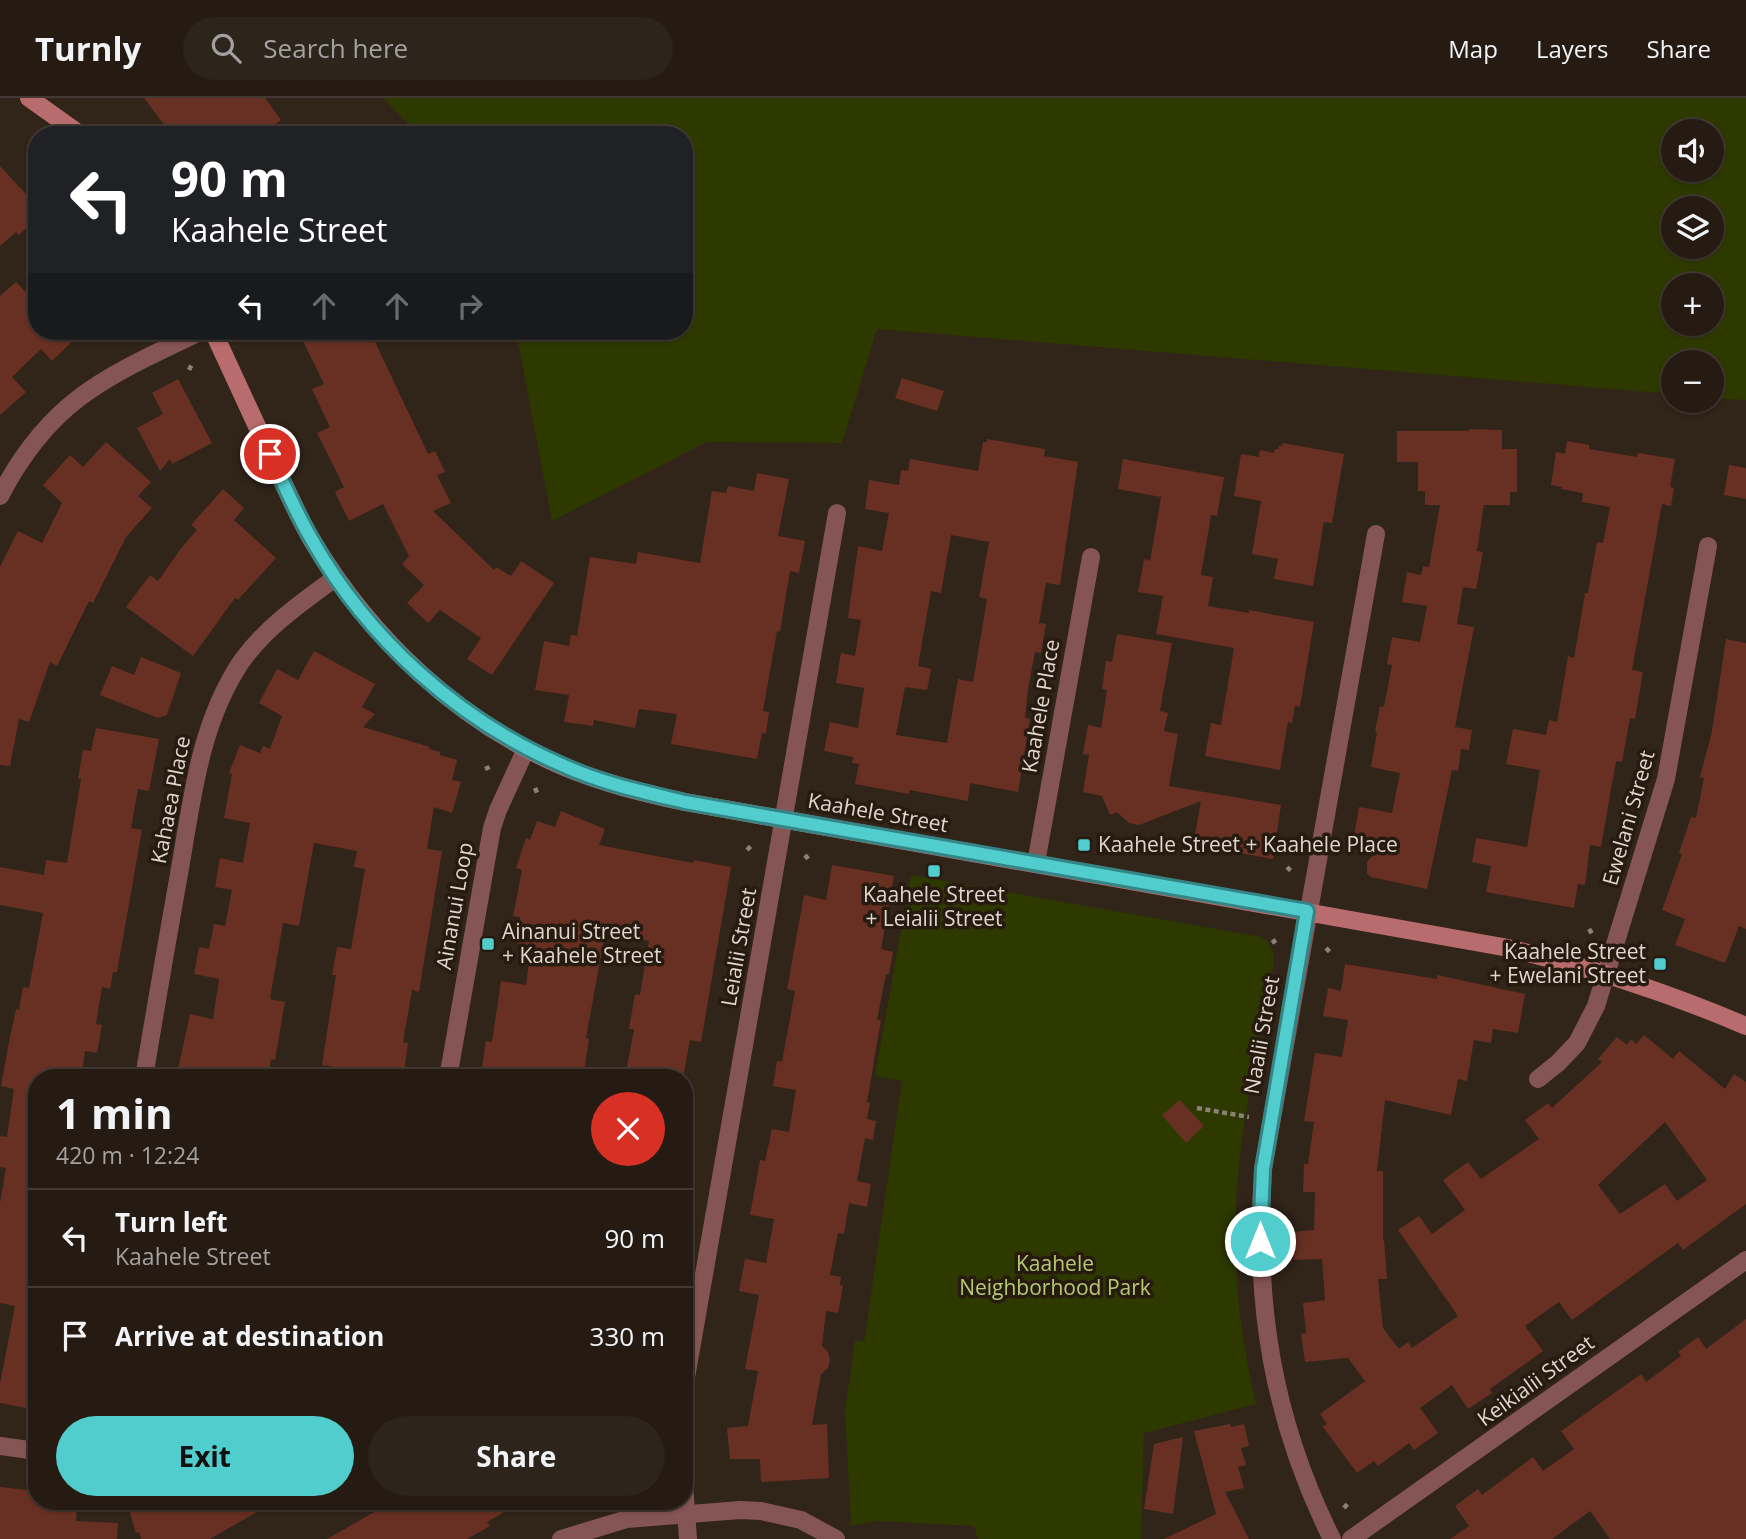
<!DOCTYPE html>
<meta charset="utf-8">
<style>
:root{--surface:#251b13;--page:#2d241c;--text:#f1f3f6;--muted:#a3a1a0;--line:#423933;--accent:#52cdce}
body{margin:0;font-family:"Open Sans",sans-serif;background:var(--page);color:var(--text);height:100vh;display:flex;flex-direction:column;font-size:26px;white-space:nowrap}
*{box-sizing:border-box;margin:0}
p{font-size:23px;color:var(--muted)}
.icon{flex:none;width:38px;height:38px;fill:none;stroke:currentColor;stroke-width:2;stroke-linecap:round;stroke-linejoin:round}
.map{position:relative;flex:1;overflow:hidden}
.panel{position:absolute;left:28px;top:971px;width:665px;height:441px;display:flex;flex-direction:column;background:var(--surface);border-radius:28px;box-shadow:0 2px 5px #0004,0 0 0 2px var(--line)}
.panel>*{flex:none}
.hud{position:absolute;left:28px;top:28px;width:665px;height:214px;border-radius:28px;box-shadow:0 2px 5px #0004,0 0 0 2px var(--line);background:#202124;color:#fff;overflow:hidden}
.buttons{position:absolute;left:1661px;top:21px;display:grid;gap:14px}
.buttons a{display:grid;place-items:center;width:63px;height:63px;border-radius:50%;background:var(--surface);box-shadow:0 2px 5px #0004,0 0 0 2px var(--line);font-size:35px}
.pin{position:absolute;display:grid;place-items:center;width:60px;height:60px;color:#fff;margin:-30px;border:4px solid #fff;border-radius:50%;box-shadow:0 2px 7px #0007}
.me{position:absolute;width:77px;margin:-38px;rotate:0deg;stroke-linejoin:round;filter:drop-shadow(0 0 5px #0008)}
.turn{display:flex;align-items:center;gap:24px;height:147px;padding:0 28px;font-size:32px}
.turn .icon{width:91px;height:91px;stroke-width:2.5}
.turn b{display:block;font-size:49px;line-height:60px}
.lanes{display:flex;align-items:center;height:66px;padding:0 28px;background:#0003;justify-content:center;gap:35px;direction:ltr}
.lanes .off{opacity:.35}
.round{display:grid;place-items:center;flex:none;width:74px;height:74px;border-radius:37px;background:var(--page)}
.overview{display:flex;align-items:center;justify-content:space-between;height:119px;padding:0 28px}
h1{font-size:42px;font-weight:700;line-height:52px}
.cta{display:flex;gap:14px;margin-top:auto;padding:14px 28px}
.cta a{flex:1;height:80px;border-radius:42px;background:var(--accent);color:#111;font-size:28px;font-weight:700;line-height:80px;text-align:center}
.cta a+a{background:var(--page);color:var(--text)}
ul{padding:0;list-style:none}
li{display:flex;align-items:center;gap:21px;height:98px;padding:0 28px;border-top:2px solid var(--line)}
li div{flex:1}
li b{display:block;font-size:26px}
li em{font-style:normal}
header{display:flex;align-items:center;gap:42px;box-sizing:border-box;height:98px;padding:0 35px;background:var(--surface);border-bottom:2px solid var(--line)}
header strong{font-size:33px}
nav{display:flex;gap:38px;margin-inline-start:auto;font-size:24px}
.search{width:490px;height:63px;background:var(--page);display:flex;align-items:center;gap:18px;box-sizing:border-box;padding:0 24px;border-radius:38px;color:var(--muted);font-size:26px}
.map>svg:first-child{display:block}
.green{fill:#2e3900;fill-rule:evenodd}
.building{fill:#683022;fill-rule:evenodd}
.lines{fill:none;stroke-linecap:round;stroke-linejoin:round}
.path{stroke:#8b8177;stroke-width:4.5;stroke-dasharray:5 3.5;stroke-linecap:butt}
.street{stroke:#855454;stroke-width:18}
.secondary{stroke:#b96c6d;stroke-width:18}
.route-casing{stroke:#358586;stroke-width:18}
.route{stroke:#52cdce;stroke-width:12}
.poi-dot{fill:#52cdce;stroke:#271b10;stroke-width:2.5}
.labels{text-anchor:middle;stroke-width:7;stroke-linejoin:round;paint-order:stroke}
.street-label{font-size:21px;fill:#dfd7cf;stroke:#271b10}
.poi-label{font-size:21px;fill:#dfd7cf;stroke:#271b10;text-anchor:start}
.park-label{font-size:21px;fill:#b5ca73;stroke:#271b10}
</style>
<header>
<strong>Turnly</strong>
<div class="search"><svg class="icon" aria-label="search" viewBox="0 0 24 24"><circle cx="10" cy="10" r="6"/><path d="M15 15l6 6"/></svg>Search here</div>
<nav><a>Map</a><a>Layers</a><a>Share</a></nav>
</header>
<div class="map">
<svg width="1746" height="1441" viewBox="0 0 1746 1441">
<rect width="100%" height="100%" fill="#312419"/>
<g class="green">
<path d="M383,0H1746V302L1712,300V264H1673V296L877,231L842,345L707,344L552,423L516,233H684V37H419ZM1673,33H1712V72H1673ZM1673,110H1712V149H1673ZM1673,187H1712V226H1673Z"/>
<path d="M911,777L1262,839C1270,846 1273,851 1274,862C1261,937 1243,1012 1237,1089C1232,1162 1239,1234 1256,1306L1144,1335L1141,1441H978L974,1428L877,1423L851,1428L845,1313L855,1242L864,1244L902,983L875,978Z"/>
</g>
<g class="building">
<path d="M144,0H265L281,22L262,37H172Z"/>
<path d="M0,68L37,108V120L19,137L16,134L0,148Z"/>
<path d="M16,184L37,206V233H83L52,263L41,251L12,279L26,294L0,317V198Z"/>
<path d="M298,233H370L428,356L435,353L445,374L437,377L451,405L433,413L494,472L496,469L511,478L521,463L554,485L492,577L467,561L481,540L440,512L428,525L407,505L424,487L402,466L409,458L383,406L349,423L335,394L344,389L317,335L330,329L312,291L324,286Z"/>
<path d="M902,280L944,293L937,313L895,300Z"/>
<path d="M178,281L212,345L172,366L170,361L160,373L137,330L163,316L152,295Z"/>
<path d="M1469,331L1502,332V351H1517V394H1510V407H1484L1477,453L1483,454L1476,491L1463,489L1457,526L1474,529L1455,629L1472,632L1469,652L1461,651L1458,673L1452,672L1427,791L1371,779L1367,775V764L1385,744L1354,738L1359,709L1392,715L1400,675L1371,669L1377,634H1375L1380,608L1384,609L1392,567L1387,566L1392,539L1420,544L1427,508L1402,504L1407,474L1421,477L1423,468L1429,469L1440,407H1425V393H1418V364H1397V333H1469Z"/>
<path d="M987,341L1045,351L1044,358L1078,364L1060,487L1046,485L1039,525L1046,526L1041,555L1035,554L1028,591L1025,620L1030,621L1018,694L970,685L968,703L909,692V696L855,686L859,666L852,665L853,659L824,653L830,624L858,630L864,590L836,585L841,555L855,558L861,522L848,520L858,448L882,453L889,415L865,411L869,382L899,387L901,372L908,373L910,361L978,373L983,344H987ZM951,437L989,444L979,499L987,501L973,584L958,581L947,645L896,637L905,589L927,592L931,571L918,568L931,493L941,495Z"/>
<path d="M1567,343L1589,347V351L1637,359L1638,355L1675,361L1670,389L1674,390L1671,408L1662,406L1632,572L1643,574L1635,621L1630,620L1622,664L1616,663L1601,749L1590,747L1585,787L1578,786L1574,810L1486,794L1491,768L1472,764L1476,740L1527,749L1540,672L1506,666L1513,631L1546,637L1549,622L1557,624L1568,558L1574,560L1585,495H1588L1597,444L1603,445L1610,409L1582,404L1583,395L1561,391L1562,389L1551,387L1556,354L1565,356Z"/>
<path d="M106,344L151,384L138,398L152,410L126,439L93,505L89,503L57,568L50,564L29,624L19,621L10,668L0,667V469L18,433L42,445L62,405L43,387L70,357L83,369Z"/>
<path d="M1283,345L1344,356L1332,425L1324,424L1313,488L1274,481L1278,461L1252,456L1261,403L1234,398L1241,356L1259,359L1260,352L1274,355L1275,351H1278L1279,348H1282Z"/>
<path d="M1123,361L1224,379L1217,418L1211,417L1201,477L1213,479L1208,508L1249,515V512L1314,524L1300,609L1295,608L1292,625L1288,624L1280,672L1205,658L1211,625L1221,627L1234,550L1156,536L1163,498L1138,494L1144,461L1150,463L1161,399L1118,391Z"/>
<path d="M1729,367L1746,370V401L1724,397Z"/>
<path d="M757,375L789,381L778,438L805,443L799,475L790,473L780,534L777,533L763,613L769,614L766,636L762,635L757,661L671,646L677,616L639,611L635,630L594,622L593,628L564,624L569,597L535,592L544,543L569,548L571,537L577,538L590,459L636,466L638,454L700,465L712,393L726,395L728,388L754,393Z"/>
<path d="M223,391L244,410L234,422L276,460L238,502L235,500L193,558L126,509L150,477L158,483L182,449L197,432L191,427Z"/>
<path d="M1117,536L1172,545L1160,613L1168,615L1164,633L1178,636L1169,688L1281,707L1273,761L1193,747L1201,703L1139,727L1129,725L1117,714L1110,717L1102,698L1083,694L1089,657L1083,656L1088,627L1101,630L1107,592L1102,591L1106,563L1112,564Z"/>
<path d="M1726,541L1746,545V831L1739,828L1725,865L1675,847L1685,821L1662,812L1682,756L1679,755L1691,719L1696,720L1704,680L1700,679L1712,633Z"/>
<path d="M314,553L375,586L362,609L375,616L363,629L430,649L429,651L440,654V657L457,662L452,682L461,684L452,715L434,709L427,751L442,753L419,894L412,892L403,944L408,945L403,980L322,967L336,877H332L337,849L351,851L365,771L354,769L357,753L314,745L299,828L283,825L270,901L285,904L275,962L271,961L268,980H176L190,916L213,921L219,881L194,876L199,849L209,851L214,826L225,828L232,792L215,789L220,760L243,765L250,725L224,720L232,676L229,675L240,647L260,655L263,648L270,651L282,618L259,605L277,571L298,582Z"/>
<path d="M141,559L181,575L167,617L158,620L100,597L112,568L134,577Z"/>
<path d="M96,630L159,641L149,693L138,691L131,730L142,732L117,874H113L110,891L102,889L96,926L102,927L97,955L85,953L81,980H37V1312L0,1305V1286L15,1208L0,1205V1105L6,1070L0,1069V1038L7,1039L14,991L1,988L8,949L16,911L19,912L23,889L29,890L43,815L0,807V769L44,777L46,762L67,765L81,681H78L83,652L91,653Z"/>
<path d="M561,713L605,731L599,747L693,765L694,762L731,769L701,944L690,942L683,980H625L634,931H629L635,896L640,897L649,843L605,835L586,940L589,941L583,980H505L481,976L486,943L492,944L501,883L526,887L531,848L516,845L520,819L513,818L522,772L516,770L526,740L530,742L537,723L555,729Z"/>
<path d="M832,767L894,778L881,851L893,854L889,876H886L877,922H881L867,1004L870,1005L867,1021L876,1023L873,1042L865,1040L857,1083L871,1086L867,1109L849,1105L844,1136L838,1135L830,1177L841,1179L840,1187L843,1188L838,1215L826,1213L822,1248L828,1254L830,1262L828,1270L821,1276L812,1327L827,1326L829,1380L761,1384L760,1361H730L727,1330L748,1328L758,1273L745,1271L759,1197L739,1193L745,1161L766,1165L774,1121L750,1117L760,1062L765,1063L772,1031L789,1034L796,992L773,988L777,963L782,964L795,893L787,891L804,797L826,802Z"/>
<path d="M1345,866L1437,881V877L1525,896L1518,935L1493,931L1491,945L1474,942L1467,983L1458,981L1451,1017L1385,1002L1377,1073H1383V1143L1384,1142L1387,1181H1378L1383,1230L1399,1251L1408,1244L1412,1250L1458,1218L1398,1132L1419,1118L1432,1136L1465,1112L1443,1082L1468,1064L1481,1081L1539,1041L1525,1022L1548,1005L1552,1010L1602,964L1598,961L1617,939L1627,947L1631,941L1636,946L1644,937L1673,961L1679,953L1725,991L1734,976L1746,984V1106L1683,1152L1678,1145L1572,1222L1559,1204L1525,1228L1543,1253L1490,1291L1492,1295L1468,1311L1452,1287L1420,1310L1438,1335L1414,1352L1409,1345L1378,1368L1374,1363L1357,1375L1323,1329L1327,1326L1320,1316L1365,1283L1348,1260L1305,1264L1301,1236L1306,1235L1303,1205L1325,1202L1322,1161L1294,1162L1292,1134L1314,1132L1315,1094H1303L1304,1066H1308L1314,1024L1304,1023L1315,955L1342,959L1348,922L1323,918L1328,890L1341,893ZM1665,1024L1707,1082L1677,1103L1665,1086L1620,1116L1598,1087Z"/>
<path d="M1180,1002L1204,1028L1186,1045L1162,1017Z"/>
<path d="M1746,1221V1441H1610L1590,1413L1552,1441H1450L1469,1428L1455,1408L1478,1391L1482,1397L1533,1359L1543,1373L1574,1351L1561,1333L1641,1276L1646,1284L1681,1258L1678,1254L1698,1239L1706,1251Z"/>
<path d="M1230,1326L1231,1329L1244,1326L1249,1348L1241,1350L1246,1367L1238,1369L1244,1390L1225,1394L1249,1441H1164L1216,1416L1194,1333Z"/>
<path d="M1183,1339L1173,1416L1144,1411L1154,1346Z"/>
<path d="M0,1389L37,1393V1404H77L76,1423L118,1425L117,1441H0Z"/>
<path d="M127,1404H274L210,1441H141L139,1434L136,1435Z"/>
<path d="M392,1404H522L487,1424L490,1428L467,1441H327Z"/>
</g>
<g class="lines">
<g class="path">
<path d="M189,272L192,266"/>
<path d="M485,671L492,668"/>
<path d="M535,690L538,697"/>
<path d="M747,752L752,747"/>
<path d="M805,757L809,762"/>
<path d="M1287,769L1291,773"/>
<path d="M1589,831L1593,837"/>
<path d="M1272,845L1277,841"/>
<path d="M1326,850L1330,854"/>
<path d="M1639,851L1645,848"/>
<path d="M1197,1010L1249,1019"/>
<path d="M1344,1410L1349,1404"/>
</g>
<g class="street">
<path d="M0,398C51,300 108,278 202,233"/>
<path d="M1036,765L1091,459"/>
<path d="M144,980C155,912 167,844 179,776C192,703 199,627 241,564C266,529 301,505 335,480"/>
<path d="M448,980L492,730L498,712L526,651"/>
<path d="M1538,981L1558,965L1577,945L1596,908L1666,681L1708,448"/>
<path d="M684,1291L837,415"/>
<path d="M0,1348L37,1353"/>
<path d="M684,1385L688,1441"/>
<path d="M561,1441L627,1421L740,1412L761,1413L801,1422L836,1441"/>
<path d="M1332,1441C1272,1321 1254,1204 1263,1071L1376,436"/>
<path d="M1351,1441L1746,1162"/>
</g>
<g class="secondary">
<path d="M29,0L81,37"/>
<path d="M213,233C233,276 253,320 273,363C286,390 298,419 313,444C371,541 458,623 562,668C602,685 643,695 685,704L1503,849C1587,868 1667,894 1746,928"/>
</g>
</g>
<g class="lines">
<g class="route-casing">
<path id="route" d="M270,356C283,385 296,415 312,442C368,541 458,622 562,667C601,685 643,694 685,704L1307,813L1263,1071L1260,1143"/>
</g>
<use href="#route" class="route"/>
</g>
<g class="poi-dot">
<rect x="1077" y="740" width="14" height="14" rx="3.5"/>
<rect x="927" y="766" width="14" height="14" rx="3.5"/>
<rect x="481" y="839" width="14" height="14" rx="3.5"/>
<rect x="1653" y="859" width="14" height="14" rx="3.5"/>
</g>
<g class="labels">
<g class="street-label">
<text transform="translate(1041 608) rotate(-80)" y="7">Kaahele Place</text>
<text transform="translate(171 702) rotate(-79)" y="7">Kahaea Place</text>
<text transform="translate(878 715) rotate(10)" y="7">Kaahele Street</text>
<text transform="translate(1629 720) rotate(-74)" y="7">Ewelani Street</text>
<text transform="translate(455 808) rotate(-80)" y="7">Ainanui Loop</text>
<text transform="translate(739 849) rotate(-80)" y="7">Leialii Street</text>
<text transform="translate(1262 937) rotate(-80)" y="7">Naalii Street</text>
<text transform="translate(1536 1283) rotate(-36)" y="7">Keikialii Street</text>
</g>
<g class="poi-label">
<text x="1098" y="754">Kaahele Street + Kaahele Place</text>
<text x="934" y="804" text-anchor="middle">Kaahele Street<tspan x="934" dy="24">+ Leialii Street</tspan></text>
<text x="502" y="841">Ainanui Street<tspan x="502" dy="24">+ Kaahele Street</tspan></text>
<text x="1646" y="861" text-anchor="end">Kaahele Street<tspan x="1646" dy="24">+ Ewelani Street</tspan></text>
</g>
<g class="park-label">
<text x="1055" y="1173">Kaahele<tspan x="1055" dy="24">Neighborhood Park</tspan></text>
</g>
</g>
</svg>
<div class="buttons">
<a><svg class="icon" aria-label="sound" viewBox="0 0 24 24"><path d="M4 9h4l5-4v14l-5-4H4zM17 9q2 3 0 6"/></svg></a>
<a><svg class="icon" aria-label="layers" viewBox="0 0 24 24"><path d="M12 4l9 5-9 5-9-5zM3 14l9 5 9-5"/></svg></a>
<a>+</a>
<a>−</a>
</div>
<div class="pin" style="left:270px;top:356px;background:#d93025"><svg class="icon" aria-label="arrive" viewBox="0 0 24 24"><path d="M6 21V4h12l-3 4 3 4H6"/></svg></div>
<svg class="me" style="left:1260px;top:1143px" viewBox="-20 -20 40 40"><circle r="17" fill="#52cdce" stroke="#fff" stroke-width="3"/><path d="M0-11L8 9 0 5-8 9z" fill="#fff"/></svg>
<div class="hud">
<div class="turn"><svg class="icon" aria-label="left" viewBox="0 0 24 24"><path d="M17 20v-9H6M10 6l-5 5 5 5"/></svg><div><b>90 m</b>Kaahele Street</div></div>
<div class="lanes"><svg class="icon" aria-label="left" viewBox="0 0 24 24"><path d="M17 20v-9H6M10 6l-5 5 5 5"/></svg><svg class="icon off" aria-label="ahead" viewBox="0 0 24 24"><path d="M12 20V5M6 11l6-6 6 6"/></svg><svg class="icon off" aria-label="ahead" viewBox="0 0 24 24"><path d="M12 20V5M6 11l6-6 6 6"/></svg><svg class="icon off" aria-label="right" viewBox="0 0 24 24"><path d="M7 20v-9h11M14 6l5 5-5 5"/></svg></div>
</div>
<section class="panel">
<div class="overview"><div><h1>1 min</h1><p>420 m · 12:24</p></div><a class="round" style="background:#d93025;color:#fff"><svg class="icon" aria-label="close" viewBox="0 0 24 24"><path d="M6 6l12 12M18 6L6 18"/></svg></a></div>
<ul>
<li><svg class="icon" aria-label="left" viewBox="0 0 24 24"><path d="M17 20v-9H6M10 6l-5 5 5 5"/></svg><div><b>Turn left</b><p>Kaahele Street</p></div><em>90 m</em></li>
<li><svg class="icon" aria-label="arrive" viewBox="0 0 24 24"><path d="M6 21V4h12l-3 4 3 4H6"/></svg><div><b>Arrive at destination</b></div><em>330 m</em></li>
</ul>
<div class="cta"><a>Exit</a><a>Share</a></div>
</section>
</div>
